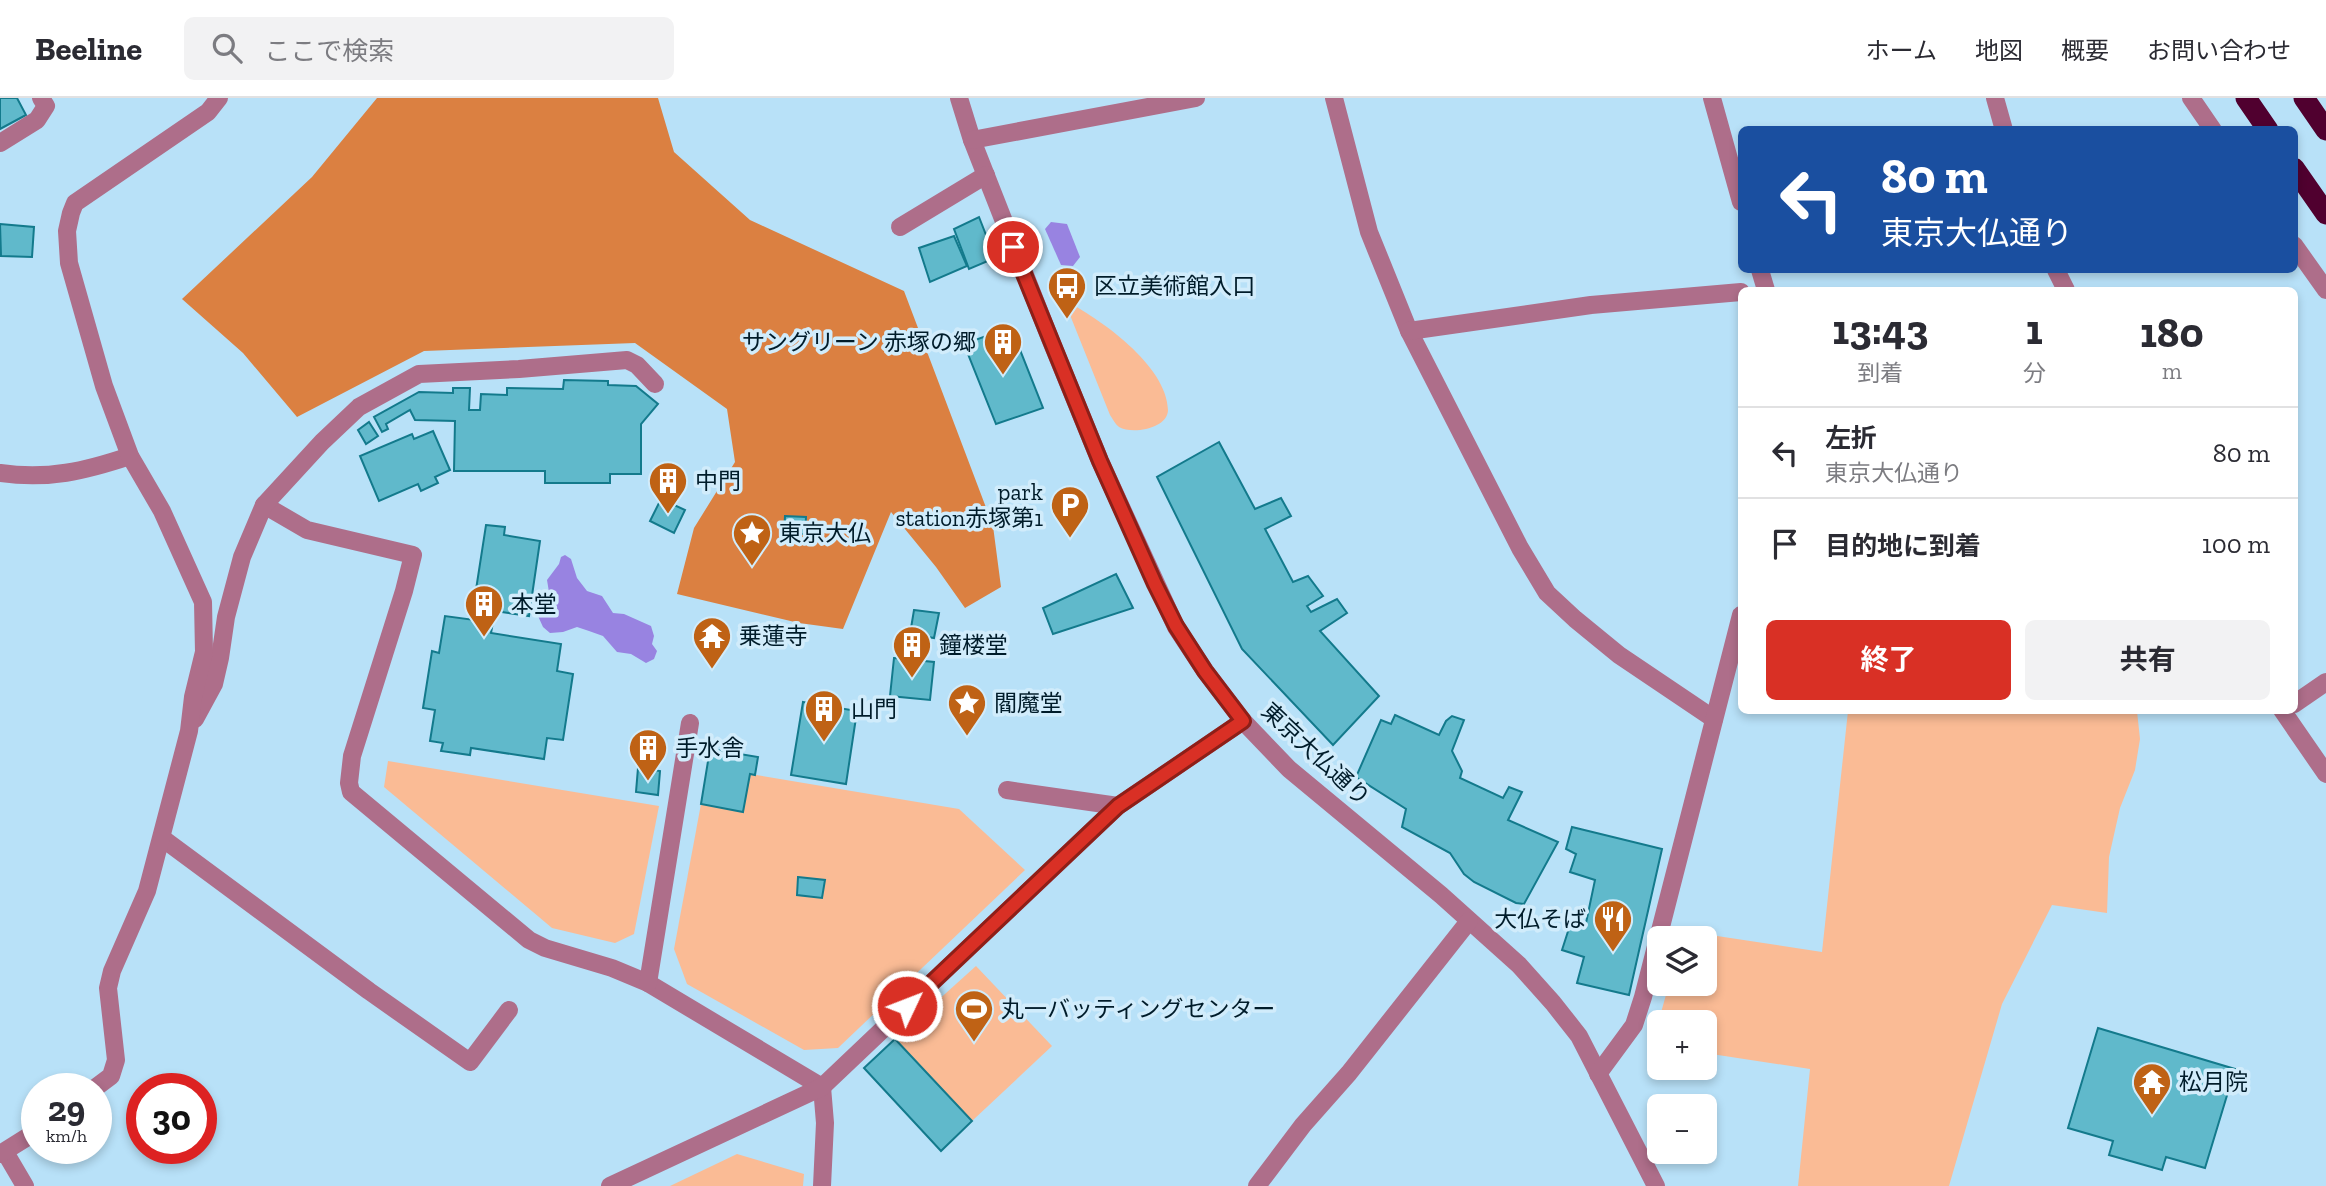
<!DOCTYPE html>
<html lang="ja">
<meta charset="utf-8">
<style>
:root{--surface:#fff;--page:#f2f2f3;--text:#2b2b33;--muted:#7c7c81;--line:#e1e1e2;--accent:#d93025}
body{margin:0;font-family:"Zilla Slab","Noto Sans JP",serif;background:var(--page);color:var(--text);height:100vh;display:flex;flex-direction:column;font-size:26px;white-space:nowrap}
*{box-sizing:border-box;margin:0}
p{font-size:23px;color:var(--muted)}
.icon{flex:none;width:38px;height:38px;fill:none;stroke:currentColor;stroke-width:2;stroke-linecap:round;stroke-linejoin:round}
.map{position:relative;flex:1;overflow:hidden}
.details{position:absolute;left:1738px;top:189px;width:560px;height:427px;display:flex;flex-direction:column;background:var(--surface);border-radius:10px;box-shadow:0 4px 10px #0003}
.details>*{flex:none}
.hud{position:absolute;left:1738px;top:28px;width:560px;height:147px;border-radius:10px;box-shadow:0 4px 10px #0003;background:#1a4fa0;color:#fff;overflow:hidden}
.buttons{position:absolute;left:1647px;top:828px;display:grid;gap:14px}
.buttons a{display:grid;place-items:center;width:70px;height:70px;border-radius:10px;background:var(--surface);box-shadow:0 4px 10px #0003;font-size:35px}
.speed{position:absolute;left:21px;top:975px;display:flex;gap:14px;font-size:35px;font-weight:700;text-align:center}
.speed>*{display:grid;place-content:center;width:91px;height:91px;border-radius:50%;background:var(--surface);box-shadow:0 4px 10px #0003;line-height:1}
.speed small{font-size:18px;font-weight:400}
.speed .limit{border:10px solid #d22;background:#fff;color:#111}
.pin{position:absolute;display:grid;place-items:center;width:60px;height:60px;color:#fff;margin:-30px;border:4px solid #fff;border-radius:50%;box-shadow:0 2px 7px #0007}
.me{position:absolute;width:77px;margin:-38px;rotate:47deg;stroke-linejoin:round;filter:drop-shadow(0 0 5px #0008)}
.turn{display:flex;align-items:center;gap:24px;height:147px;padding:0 28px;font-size:32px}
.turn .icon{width:91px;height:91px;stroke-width:2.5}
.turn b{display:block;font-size:49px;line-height:60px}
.eta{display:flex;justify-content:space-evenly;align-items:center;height:119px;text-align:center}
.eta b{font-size:42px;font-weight:700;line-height:49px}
.cta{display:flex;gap:14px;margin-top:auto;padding:14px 28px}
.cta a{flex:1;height:80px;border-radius:10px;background:var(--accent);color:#fff;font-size:28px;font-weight:700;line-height:80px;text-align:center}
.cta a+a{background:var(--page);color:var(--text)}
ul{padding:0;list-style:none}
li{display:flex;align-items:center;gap:21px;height:91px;padding:0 28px;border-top:2px solid var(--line)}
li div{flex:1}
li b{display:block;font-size:26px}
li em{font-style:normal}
header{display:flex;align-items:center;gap:42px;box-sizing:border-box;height:98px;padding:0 35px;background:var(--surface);border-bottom:2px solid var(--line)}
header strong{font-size:33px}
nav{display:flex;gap:38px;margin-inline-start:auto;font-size:24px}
.search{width:490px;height:63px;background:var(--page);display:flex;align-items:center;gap:18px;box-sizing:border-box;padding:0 24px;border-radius:10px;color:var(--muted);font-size:26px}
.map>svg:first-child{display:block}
.green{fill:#fabb95}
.forest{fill:#db8041}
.water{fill:#9883e1}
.building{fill:#60b9cb;stroke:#137a8c;stroke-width:2}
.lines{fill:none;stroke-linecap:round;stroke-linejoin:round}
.minor{stroke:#ae6e8a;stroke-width:18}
.highway{stroke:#50002f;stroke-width:21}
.route-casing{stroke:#8d1f18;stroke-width:18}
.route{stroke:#d93025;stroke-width:12}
.labels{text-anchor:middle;stroke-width:7;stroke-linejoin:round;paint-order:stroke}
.poi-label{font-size:23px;fill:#001c2a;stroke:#d1ecfb;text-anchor:start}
.street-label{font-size:23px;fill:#001c2a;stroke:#d1ecfb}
</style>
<header>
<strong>Beeline</strong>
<div class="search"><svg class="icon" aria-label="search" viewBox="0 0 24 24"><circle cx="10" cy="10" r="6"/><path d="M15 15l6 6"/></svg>ここで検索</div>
<nav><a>ホーム</a><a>地図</a><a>概要</a><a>お問い合わせ</a></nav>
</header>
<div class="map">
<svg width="2326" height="1088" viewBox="0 0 2326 1088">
<rect width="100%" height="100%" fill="#b8e1f8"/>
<g class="green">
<path d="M1064,202C1099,220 1167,267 1168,312C1168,330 1133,337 1119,329C1115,326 1113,321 1110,317Z"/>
<path d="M1848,613H2137L2140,641L2135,672L2120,710L2109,759L2107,815L2052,807L2002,906L1949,1088H1798L1810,971L1705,955L1704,924H1659V948L1652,947L1669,886H1704V840H1682L1684,833L1822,854Z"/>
<path d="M388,663L659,708L634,836L615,845L552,830L384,689Z"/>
<path d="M750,676L959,711L1025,772L838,950L804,952L687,886L674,851L701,706Z"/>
<path d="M976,868L1052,948L972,1023L895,941Z"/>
<path d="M737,1056L804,1076L803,1088H670Z"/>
</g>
<path class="forest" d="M377,0H658L674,54L750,122L904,193L993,428L1001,489L965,510L936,469L891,414L843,531L799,525L677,496L694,430L735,364L727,311L635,245L424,253L297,319L243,255L182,201L312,79Z"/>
<g class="water">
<path d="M1051,124L1067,126L1080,159L1073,168L1061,167L1045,131Z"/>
<path d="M565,457L571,461L577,480L587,493L602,498L613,515L624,516L651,528L654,538L652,546L657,553L654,561L646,565L631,556L617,554L603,538L589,533L577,529L563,534L550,535L543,529L538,518L550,500L547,482L559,466L561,459Z"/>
</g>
<g class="building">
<path d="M0,0H17L26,17L0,31Z"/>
<path d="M979,119L995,160L969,171L954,131Z"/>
<path d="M0,126L34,129L32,159L1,158Z"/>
<path d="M954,138L967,168L930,184L919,150Z"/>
<path d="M1011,229L1043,310L996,326L964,246Z"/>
<path d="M564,282L608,283V287L636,288L658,306L641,326V376H610V385H545V373H454L455,323L415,322L410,312L386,326L388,331L382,334L374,319L419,294L453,295V290H470L469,312H480L481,296L507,297V290L563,291Z"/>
<path d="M369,324L378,338L366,346L358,332Z"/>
<path d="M433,333L450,372L435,379L438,385L421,393L418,386L379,403L360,358L412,336L414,341Z"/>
<path d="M1219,344L1255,411L1281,400L1291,418L1265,431L1293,484L1308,478L1323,498L1307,508L1311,514L1337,501L1347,515L1320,533L1379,598L1333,647L1242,551L1157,379Z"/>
<path d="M661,401L685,412L674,435L650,423Z"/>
<path d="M785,418L806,419L805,436H784Z"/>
<path d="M486,427L505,429L504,437L540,443L529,518L495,513L491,535L561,546L557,573L573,576L563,642L547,640L544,661L471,650L470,657L441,653L443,645L430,643L435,612L423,610L432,553L439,555L445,518L474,522L476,511H473Z"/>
<path d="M1116,476L1133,510L1053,536L1043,510Z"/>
<path d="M914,512L939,515L934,540L910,536Z"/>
<path d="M894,560L934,564L930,602L890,598Z"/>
<path d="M803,604L857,613L846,686L791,677Z"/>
<path d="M1395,617L1439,637L1446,623L1452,618L1464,622L1452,653L1462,673L1460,680L1503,700L1509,689L1522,694L1508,722L1558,744L1524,806L1516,805L1474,784L1464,776L1450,755L1402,729L1406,711L1356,679L1381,622L1391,626Z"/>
<path d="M710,651L758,659L755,677L750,676L743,714L701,706Z"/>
<path d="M638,670L660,673L658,697L636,694Z"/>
<path d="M1572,729L1662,751L1629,897L1577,885L1584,859L1562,852L1572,821L1586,825L1595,782L1570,774L1576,756L1566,751Z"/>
<path d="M798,779L825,782L822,800L797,797Z"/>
<path d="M2098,930L2235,971L2205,1070L2166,1059L2162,1072L2109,1057L2113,1043L2068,1030Z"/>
<path d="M895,941L972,1023L941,1053L864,970Z"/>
</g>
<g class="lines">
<g class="minor">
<path d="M959,0L972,42L1051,243L1100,363L1176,529L1205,573L1243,623L1289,671L1441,797L1519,867L1553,905L1579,938L1656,1088"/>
<path d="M1334,0L1369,134L1409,233L1520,450L1547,495L1575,521L1619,557L1714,621"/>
<path d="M1712,0L1741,104"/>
<path d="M1995,0L2004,32"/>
<path d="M2191,0L2213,32"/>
<path d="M972,42L1196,0"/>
<path d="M0,45L37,22L46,8L41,0"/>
<path d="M900,129L986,77"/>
<path d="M2294,147L2326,192"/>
<path d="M1760,172L1766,192"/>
<path d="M2056,172L2066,192"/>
<path d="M1409,233L1591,207L1741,194"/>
<path d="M0,375C48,382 85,373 130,358"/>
<path d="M264,407L307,432L413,457L404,493L352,658L349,685L351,694L529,842L545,850L612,870L648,885L822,989"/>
<path d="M2294,606L2326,584"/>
<path d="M2282,612L2326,676"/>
<path d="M195,621L214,586L220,560L226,519L242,459L264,407L322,344L359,309L419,276L519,271L627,262L637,267L655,286"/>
<path d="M1007,692L1118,708"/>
<path d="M162,740L369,893L470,964L509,912"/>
<path d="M648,885L690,625"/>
<path d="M1598,976L1634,927L1643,899L1741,517"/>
<path d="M822,989L825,1025L822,1088"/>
<path d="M95,990L111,978L116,962L108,890L112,873L147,793L189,633L193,599L204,554L203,504L162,413L130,358L104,288L69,165L67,133L71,115L75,105L208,14L219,0"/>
<path d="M5,1054L25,1088"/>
<path d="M0,1056L37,1033"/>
<path d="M610,1088L822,989L1118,708L1243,623"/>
<path d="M1257,1088L1303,1027L1349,975L1469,823"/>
</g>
<g class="highway">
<path d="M2246,0L2268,32"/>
<path d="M2304,0L2326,32"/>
<path d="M2294,70L2326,116"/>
</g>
</g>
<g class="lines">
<g class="route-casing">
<path id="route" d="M907,908L1118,708L1243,623L1205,573L1176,528L1155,486L1100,363L1013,149"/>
</g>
<use href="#route" class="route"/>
</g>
<defs>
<g id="bus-pin" transform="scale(2.0125)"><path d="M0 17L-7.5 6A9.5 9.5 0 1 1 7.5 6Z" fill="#bf6215" stroke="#d1ecfb"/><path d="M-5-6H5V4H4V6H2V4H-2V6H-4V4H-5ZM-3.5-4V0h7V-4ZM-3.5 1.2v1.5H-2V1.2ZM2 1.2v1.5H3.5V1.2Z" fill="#fff"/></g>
<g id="building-pin" transform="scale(2.0125)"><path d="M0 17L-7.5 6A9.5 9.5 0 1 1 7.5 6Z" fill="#bf6215" stroke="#d1ecfb"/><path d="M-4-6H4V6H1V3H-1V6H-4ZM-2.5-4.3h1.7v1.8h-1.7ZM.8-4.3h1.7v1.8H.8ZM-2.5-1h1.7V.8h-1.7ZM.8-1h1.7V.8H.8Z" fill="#fff"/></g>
<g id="parking-pin" transform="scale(2.0125)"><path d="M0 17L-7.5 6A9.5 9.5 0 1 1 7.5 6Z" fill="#bf6215" stroke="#d1ecfb"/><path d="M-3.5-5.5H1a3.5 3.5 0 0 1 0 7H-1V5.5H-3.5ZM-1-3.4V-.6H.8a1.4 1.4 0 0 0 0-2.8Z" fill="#fff"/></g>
<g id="sight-pin" transform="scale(2.0125)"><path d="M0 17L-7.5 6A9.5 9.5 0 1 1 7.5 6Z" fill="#bf6215" stroke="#d1ecfb"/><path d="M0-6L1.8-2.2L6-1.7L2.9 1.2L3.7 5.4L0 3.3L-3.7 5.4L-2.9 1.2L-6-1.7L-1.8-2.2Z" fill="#fff"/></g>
<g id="temple-pin" transform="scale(2.0125)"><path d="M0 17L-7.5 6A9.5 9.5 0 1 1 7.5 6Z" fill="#bf6215" stroke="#d1ecfb"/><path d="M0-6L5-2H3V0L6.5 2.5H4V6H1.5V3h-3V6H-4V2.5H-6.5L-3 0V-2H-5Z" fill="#fff"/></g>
<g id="restaurant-pin" transform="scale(2.0125)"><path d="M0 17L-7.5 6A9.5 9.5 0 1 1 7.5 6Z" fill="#bf6215" stroke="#d1ecfb"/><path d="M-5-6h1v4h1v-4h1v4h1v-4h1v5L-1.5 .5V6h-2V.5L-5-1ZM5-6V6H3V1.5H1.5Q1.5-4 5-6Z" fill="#fff"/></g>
<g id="stadium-pin" transform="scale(2.0125)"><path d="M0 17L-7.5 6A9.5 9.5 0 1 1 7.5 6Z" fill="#bf6215" stroke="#d1ecfb"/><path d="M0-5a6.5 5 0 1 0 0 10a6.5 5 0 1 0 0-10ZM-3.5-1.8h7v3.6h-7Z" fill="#fff"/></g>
</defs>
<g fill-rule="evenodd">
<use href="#bus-pin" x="1067" y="188"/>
<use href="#building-pin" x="1003" y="244"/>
<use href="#building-pin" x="668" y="383"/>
<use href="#parking-pin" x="1070" y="407"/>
<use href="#sight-pin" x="752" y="435"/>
<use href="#building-pin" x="484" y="506"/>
<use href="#temple-pin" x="712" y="538"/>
<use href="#building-pin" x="912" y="547"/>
<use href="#sight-pin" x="967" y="605"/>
<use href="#building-pin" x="824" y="611"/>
<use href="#building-pin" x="648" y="650"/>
<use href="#restaurant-pin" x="1613" y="821"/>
<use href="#stadium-pin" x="974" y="911"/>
<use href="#temple-pin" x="2152" y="984"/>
</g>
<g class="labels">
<g class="poi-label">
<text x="1094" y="196">区立美術館入口</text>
<text x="976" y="252" text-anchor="end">サングリーン 赤塚の郷</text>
<text x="695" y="391">中門</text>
<text x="1043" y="402" text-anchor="end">park<tspan x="1043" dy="26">station赤塚第1</tspan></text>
<text x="779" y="443">東京大仏</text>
<text x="511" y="514">本堂</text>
<text x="739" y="546">乗蓮寺</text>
<text x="939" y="555">鐘楼堂</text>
<text x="994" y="613">閻魔堂</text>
<text x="851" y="619">山門</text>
<text x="675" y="658">手水舎</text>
<text x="1586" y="829" text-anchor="end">大仏そば</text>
<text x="1001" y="919">丸一バッティングセンター</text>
<text x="2179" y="992">松月院</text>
</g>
<g class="street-label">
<text transform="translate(1316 656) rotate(43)" y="8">東京大仏通り</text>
</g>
</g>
</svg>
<div class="buttons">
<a><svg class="icon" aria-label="layers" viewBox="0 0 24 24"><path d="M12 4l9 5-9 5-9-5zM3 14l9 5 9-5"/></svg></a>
<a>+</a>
<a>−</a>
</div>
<div class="speed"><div>29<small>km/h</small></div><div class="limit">30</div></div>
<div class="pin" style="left:1013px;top:149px;background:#d93025"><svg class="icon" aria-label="arrive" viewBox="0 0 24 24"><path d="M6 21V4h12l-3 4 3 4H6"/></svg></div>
<svg class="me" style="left:907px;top:908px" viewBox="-20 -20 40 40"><circle r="17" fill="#d93025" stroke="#fff" stroke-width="3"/><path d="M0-11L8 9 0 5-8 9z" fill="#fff"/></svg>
<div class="hud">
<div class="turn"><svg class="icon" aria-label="left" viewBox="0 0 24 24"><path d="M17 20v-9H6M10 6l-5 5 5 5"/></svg><div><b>80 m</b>東京大仏通り</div></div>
</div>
<section class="details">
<div class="eta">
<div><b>13:43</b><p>到着</p></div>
<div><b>1</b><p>分</p></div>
<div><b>180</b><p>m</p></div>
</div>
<ul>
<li><svg class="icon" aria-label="left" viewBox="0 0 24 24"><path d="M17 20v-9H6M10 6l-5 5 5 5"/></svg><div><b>左折</b><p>東京大仏通り</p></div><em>80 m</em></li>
<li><svg class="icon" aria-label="arrive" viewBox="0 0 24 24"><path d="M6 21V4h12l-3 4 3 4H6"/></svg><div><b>目的地に到着</b></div><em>100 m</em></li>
</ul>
<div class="cta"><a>終了</a><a>共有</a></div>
</section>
</div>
